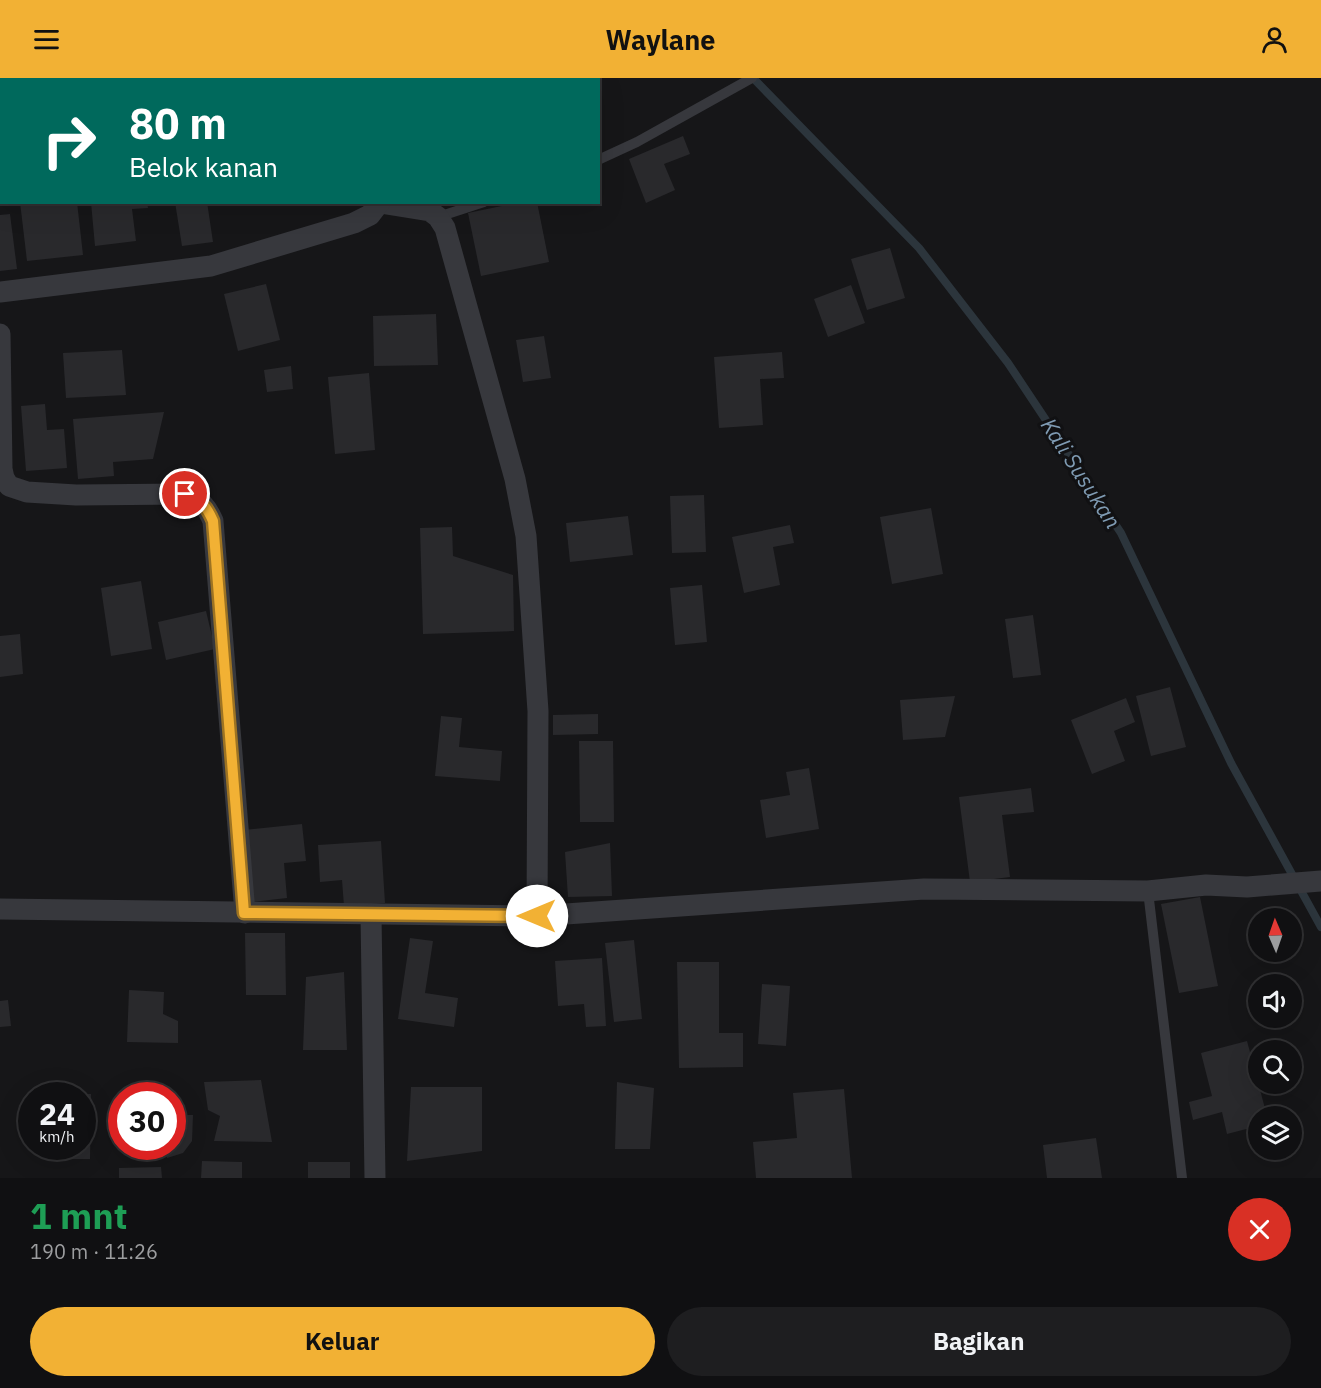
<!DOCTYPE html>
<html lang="id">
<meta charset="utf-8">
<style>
:root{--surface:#101012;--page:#1e1e20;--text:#f1f3f6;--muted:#9c9d9f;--line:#303032;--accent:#f2b134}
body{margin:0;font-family:"IBM Plex Sans",sans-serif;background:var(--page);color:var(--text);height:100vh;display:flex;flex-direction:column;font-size:22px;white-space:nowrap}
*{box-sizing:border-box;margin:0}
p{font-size:20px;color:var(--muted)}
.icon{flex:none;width:33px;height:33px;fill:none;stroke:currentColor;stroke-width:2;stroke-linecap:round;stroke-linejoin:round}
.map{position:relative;height:1100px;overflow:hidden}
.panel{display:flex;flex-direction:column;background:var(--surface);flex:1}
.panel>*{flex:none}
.top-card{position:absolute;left:0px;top:0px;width:600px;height:126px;box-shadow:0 6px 24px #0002,0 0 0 2px var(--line);background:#00695c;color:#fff;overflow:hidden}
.needle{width:39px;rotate:358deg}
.buttons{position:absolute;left:1248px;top:830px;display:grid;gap:12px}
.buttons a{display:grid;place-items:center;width:54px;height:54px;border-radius:50%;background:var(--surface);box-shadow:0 6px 24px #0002,0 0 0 2px var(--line);font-size:30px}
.speed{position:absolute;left:18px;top:1004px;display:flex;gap:12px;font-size:30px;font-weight:700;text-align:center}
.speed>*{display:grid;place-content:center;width:78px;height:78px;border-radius:50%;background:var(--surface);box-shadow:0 6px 24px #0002,0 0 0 2px var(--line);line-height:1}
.speed small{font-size:15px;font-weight:400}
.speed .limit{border:9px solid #d22;background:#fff;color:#111}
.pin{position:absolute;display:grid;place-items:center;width:51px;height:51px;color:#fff;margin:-26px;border:3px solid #fff;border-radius:50%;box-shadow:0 2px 6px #0007}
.me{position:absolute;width:66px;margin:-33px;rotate:270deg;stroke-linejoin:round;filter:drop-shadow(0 0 4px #0008)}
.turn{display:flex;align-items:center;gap:21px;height:126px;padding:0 30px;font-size:27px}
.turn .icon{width:78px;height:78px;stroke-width:2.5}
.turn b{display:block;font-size:42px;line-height:51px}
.round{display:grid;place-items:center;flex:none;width:63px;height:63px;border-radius:32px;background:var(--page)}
.headline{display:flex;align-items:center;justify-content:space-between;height:102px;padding:0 30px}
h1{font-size:36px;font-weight:700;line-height:45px;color:#1e9e55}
.primary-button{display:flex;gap:12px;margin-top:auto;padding:12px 30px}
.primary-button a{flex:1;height:69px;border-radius:36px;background:var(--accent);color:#111;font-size:24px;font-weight:700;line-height:69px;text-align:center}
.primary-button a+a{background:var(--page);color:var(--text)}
header{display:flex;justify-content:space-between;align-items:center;height:78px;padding:0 30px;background:var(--accent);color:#111;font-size:27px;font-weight:700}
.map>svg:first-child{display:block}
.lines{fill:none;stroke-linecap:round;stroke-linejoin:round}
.stream{stroke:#2c353c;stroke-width:8}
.building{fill:#29292c}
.lane{stroke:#37383d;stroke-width:10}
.street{stroke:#37383d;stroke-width:21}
.route-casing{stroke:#9d7322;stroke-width:15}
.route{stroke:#f2b134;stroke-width:10}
.labels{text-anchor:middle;stroke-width:6;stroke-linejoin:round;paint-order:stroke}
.water-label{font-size:22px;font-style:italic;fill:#7f9bb3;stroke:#111113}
</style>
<header><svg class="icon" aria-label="menu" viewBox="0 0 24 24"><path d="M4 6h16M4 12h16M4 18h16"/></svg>Waylane<svg class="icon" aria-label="person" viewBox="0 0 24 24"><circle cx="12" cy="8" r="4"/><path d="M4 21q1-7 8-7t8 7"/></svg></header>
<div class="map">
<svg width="1321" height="1100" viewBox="0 0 1321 1100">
<rect width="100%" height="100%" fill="#161618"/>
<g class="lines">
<path class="stream" d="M753,0L919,170L1008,285L1121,455L1231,685L1321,849"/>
</g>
<g class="building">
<path d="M683,58L690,76L664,86L675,112L646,125L629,81Z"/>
<path d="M20,124H77L83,177L27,183Z"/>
<path d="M91,124H147L148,130L132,131L136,163L95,168Z"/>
<path d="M175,124H207L213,164L182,168Z"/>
<path d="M521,124H537L549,184L481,198L468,135Z"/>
<path d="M10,136L17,191L0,193V137Z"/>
<path d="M890,170L905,220L867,232L851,181Z"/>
<path d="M266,206L280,262L238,273L224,216Z"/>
<path d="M851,207L865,245L828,259L814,221Z"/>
<path d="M436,236L438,287L374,288L373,238Z"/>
<path d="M544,258L551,300L523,304L516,262Z"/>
<path d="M122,272L126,317L66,320L63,275Z"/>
<path d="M782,274L784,300L760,301L763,347L719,350L714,279Z"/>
<path d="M291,288L293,311L267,314L264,292Z"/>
<path d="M369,295L375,372L335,376L328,299Z"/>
<path d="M45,326L47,352L64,351L67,390L26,393L21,328Z"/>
<path d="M164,334L153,381L113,384L114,398L78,401L73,341Z"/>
<path d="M704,417L706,474L672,475L670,418Z"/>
<path d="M931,430L943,496L892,506L880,439Z"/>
<path d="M628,438L633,477L570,484L566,445Z"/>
<path d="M790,447L794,465L773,469L780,507L744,515L732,459Z"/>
<path d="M452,449L453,478L513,497L514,553L423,556L420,450Z"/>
<path d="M141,503L152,571L111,578L101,510Z"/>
<path d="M702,507L707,564L675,567L670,510Z"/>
<path d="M206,533L215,571L166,582L158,544Z"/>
<path d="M1033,537L1041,597L1013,600L1005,541Z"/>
<path d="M20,556L23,596L0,599V558Z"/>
<path d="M1170,609L1186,669L1151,678L1136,618Z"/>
<path d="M955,618L945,659L903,662L900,622Z"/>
<path d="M1126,620L1135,644L1114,653L1125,683L1092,696L1071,642Z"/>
<path d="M598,636V656L553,657V637Z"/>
<path d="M441,638L462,640L459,669L502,673L500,703L435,698Z"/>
<path d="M579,663H613L614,744H580Z"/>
<path d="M809,690L819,751L766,760L760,722L790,717L786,694Z"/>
<path d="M1031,710L1034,734L1002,737L1010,799L970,804L959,719Z"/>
<path d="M302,746L306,783L284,785L287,820L251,824L244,752Z"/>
<path d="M381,763L385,825L344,828L342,802L320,804L318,767Z"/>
<path d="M610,765L612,818L568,819L565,774Z"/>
<path d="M1200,819L1218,908L1179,915L1161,826Z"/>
<path d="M245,855H285L286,917H246Z"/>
<path d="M410,860L433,863L425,915L458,920L454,949L398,941Z"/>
<path d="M634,862L642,941L614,944L605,865Z"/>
<path d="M602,880L606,948L586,949L584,926L558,928L555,883Z"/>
<path d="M677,884H719V955H743V989L679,990Z"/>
<path d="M344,894L347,972H303L306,899Z"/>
<path d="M762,906L790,908L786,968L758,966Z"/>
<path d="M129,912L164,914L163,936L178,943V965L127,964Z"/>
<path d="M8,922L11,948L0,949V923Z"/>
<path d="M1247,963L1267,1038H1258V1048L1227,1056L1222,1034L1193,1042L1189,1024L1212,1018L1201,975Z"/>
<path d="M261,1002L272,1064L214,1063L220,1038L208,1032L204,1004Z"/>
<path d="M617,1004L654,1010L650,1071H615Z"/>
<path d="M411,1009H482V1073L407,1083Z"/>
<path d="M844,1011L852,1100H756L753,1064L797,1060L793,1015Z"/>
<path d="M82,1016H91L90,1081H44L45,1068H82Z"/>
<path d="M172,1037H193L192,1063L183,1075L167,1080L164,1068H172Z"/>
<path d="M1096,1060L1102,1100H1047L1043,1067Z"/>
<path d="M202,1083L242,1084V1100H201Z"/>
<rect x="308" y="1084" width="42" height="16"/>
<path d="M161,1089L162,1100H119V1090Z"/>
</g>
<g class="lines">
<g class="lane">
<path d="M598,82L637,64L752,0"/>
<path d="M438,139L484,124"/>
<path d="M1148,813L1182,1100"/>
</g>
<g class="street">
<path d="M357,0V2"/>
<path d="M380,125L430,133L438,139L445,150L515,401L526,458L538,633L537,838"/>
<path d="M0,214L211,188L354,145L370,137L380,124"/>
<path d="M0,256L2,391L4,400L9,408L27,414L76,417L185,416C200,420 207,429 213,443L245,835"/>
<path d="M0,831L537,838L924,811L1148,813L1206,807L1247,809L1321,803"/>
<path d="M371,837L375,1100"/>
</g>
</g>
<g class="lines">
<g class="route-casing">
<path id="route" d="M185,416C200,420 207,429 213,443L244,835L537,838"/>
</g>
<use href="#route" class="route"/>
</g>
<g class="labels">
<g class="water-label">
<text transform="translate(1081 395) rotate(57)" y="8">Kali Susukan</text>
</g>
</g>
</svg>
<div class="buttons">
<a><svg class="needle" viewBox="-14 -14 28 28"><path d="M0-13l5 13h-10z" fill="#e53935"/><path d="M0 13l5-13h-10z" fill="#9c9d9f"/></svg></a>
<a><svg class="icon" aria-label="sound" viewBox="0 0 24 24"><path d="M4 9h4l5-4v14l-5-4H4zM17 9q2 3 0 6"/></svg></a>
<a><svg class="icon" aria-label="search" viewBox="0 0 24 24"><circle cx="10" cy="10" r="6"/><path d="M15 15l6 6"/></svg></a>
<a><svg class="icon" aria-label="layers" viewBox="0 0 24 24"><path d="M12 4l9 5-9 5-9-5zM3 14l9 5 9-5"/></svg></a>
</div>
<div class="speed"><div>24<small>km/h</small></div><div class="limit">30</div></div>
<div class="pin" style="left:185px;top:416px;background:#d93025"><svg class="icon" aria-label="arrive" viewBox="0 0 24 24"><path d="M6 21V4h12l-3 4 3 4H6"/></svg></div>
<svg class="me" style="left:537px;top:838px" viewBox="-20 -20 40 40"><circle r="19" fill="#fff"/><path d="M0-13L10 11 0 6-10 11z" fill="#f2b134"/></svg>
<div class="top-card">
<div class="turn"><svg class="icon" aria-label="right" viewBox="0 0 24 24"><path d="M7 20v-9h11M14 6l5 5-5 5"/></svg><div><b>80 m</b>Belok kanan</div></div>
</div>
</div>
<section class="panel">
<div class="headline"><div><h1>1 mnt</h1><p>190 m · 11:26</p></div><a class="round" style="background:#d93025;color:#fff"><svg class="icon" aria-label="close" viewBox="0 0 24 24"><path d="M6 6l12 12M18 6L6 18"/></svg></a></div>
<div class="primary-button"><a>Keluar</a><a>Bagikan</a></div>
</section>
